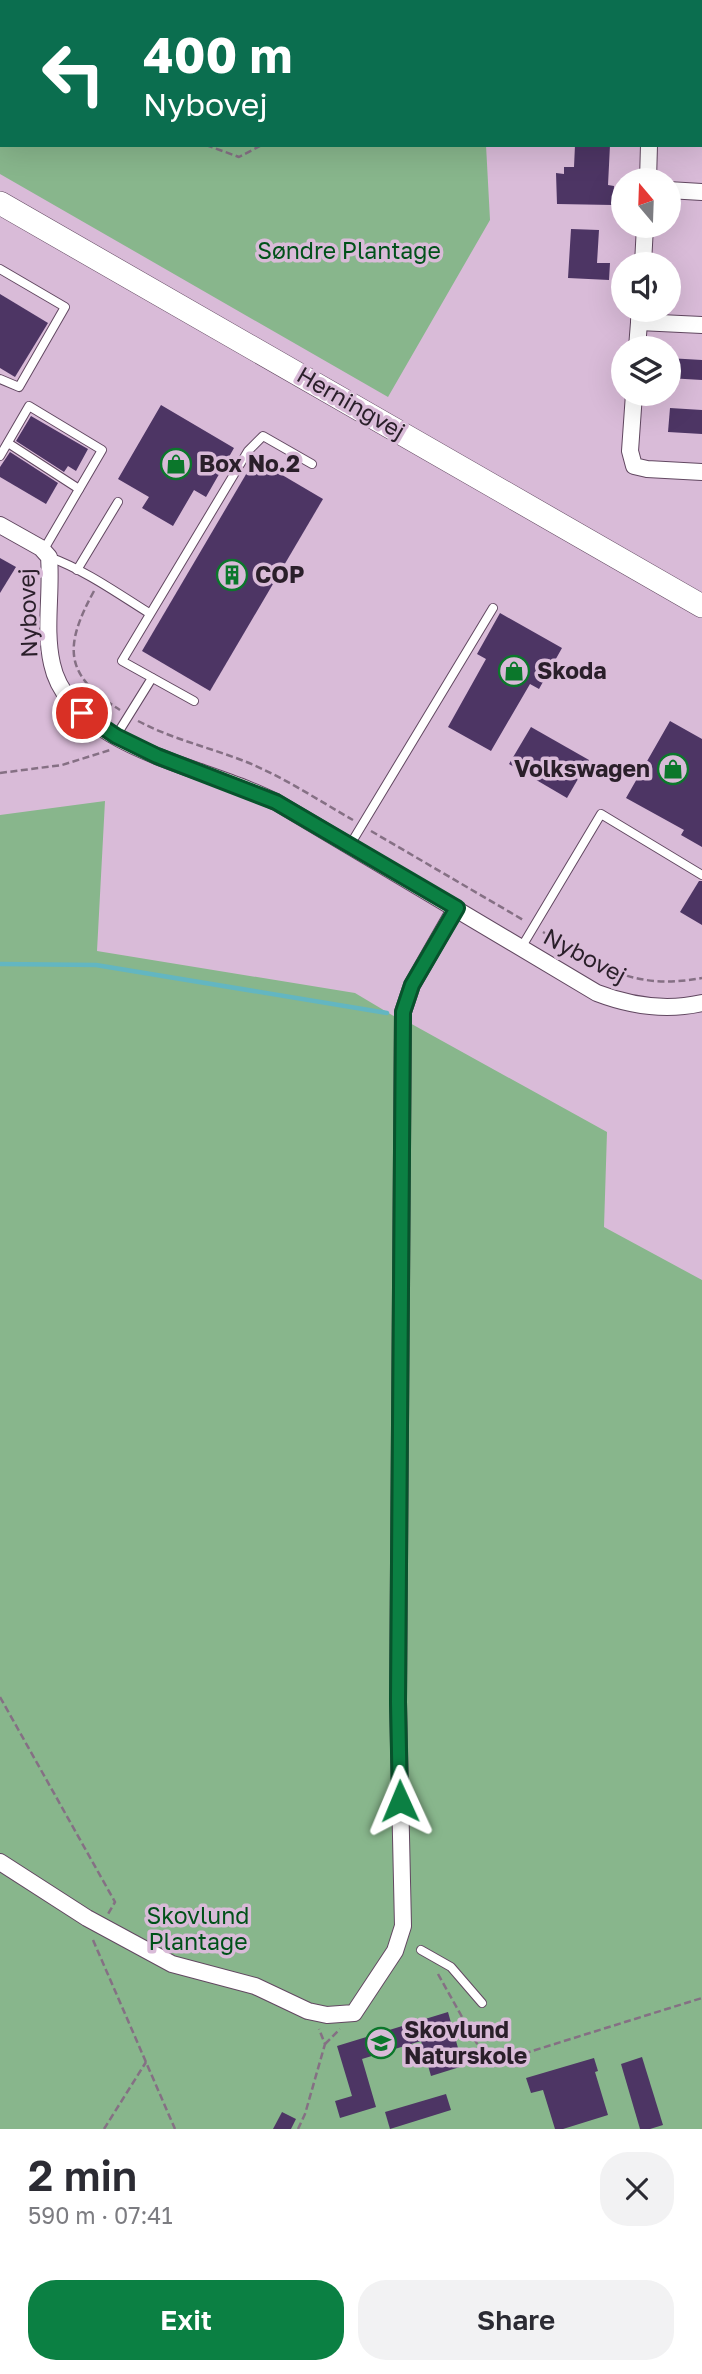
<!DOCTYPE html>
<meta charset="utf-8">
<style>
:root{--surface:#fff;--page:#f2f2f3;--text:#2b2b33;--muted:#7c7c81;--accent:#0b8043}
body{margin:0;font-family:"Golos Text",sans-serif;background:var(--page);color:var(--text);height:100vh;display:flex;flex-direction:column;font-size:26px;white-space:nowrap}
*{box-sizing:border-box;margin:0}
p{font-size:23px;color:var(--muted)}
.icon{flex:none;width:38px;height:38px;fill:none;stroke:currentColor;stroke-width:2;stroke-linecap:round;stroke-linejoin:round}
.map{position:relative;height:2129px;overflow:hidden}
.sheet{display:flex;flex-direction:column;background:var(--surface);flex:1}
.sheet>*{flex:none}
.hud{position:absolute;left:0px;top:0px;width:704px;height:147px;box-shadow:0 7px 28px #0002;background:#0b6e4f;color:#fff;overflow:hidden}
.needle{width:46px;rotate:341deg}
.buttons{position:absolute;left:611px;top:168px;display:grid;gap:14px}
.buttons a{display:grid;place-items:center;width:70px;height:70px;border-radius:50%;background:var(--surface);box-shadow:0 7px 28px #0002;font-size:35px}
.pin{position:absolute;display:grid;place-items:center;width:60px;height:60px;color:#fff;margin:-30px;border:4px solid #fff;border-radius:50%;box-shadow:0 2px 7px #0007}
.me{position:absolute;width:77px;margin:-38px;rotate:359deg;stroke-linejoin:round;filter:drop-shadow(0 0 5px #0008)}
.turn{display:flex;align-items:center;gap:24px;height:147px;padding:0 28px;font-size:32px}
.turn .icon{width:91px;height:91px;stroke-width:2.5}
.turn b{display:block;font-size:49px;line-height:60px}
.round{display:grid;place-items:center;flex:none;width:74px;height:74px;border-radius:28px;background:var(--page)}
.summary{display:flex;align-items:center;justify-content:space-between;height:119px;padding:0 28px}
h1{font-size:42px;font-weight:600;line-height:52px}
.action{display:flex;gap:14px;margin-top:auto;padding:14px 28px}
.action a{flex:1;height:80px;border-radius:28px;background:var(--accent);color:#fff;font-size:28px;font-weight:600;line-height:80px;text-align:center}
.action a+a{background:var(--page);color:var(--text)}
.map>svg:first-child{display:block}
.green{fill:#88b68c}
.lines{fill:none;stroke-linecap:round;stroke-linejoin:round}
.stream{stroke:#63b6c1;stroke-width:4.5}
.building{fill:#4d3564}
.service-casing{stroke:#624861;stroke-width:10}
.minor-casing{stroke:#624861;stroke-width:18}
.secondary-casing{stroke:#624861;stroke-width:24}
.path{stroke:#857084;stroke-width:2.5;stroke-dasharray:7 3.5;stroke-linecap:butt}
.service{stroke:#fff;stroke-width:8}
.minor{stroke:#fff;stroke-width:16}
.secondary{stroke:#fff;stroke-width:23}
.route-casing{stroke:#07532c;stroke-width:18}
.route{stroke:#0b8043;stroke-width:12}
.labels{text-anchor:middle;stroke-width:7;stroke-linejoin:round;paint-order:stroke}
.park-label{font-size:23px;fill:#005119;stroke:#d9bbd8}
.street-label{font-size:23px;fill:#2a1f2a;stroke:#d9bbd8}
.poi-label{font-size:23px;font-weight:bold;fill:#2a1f2a;stroke:#d9bbd8;text-anchor:start}
</style>
<div class="map">
<svg width="702" height="2129" viewBox="0 0 702 2129">
<rect width="100%" height="100%" fill="#d9bbd8"/>
<g class="green">
<path d="M0,0H481L2,2V145H486L490,220L388,397L0,174Z"/>
<path d="M105,801L97,951L355,993L397,1018L403,1479L408,1022L607,1132L604,1227L702,1280V2129H0V815Z"/>
</g>
<g class="lines">
<path class="stream" d="M0,964L96,965L387,1013"/>
</g>
<g class="building">
<path d="M575,145H610L608,185L614,186L613,205L557,204L556,173L564,174V167H574Z"/>
<path d="M571,229L599,230L597,263H610L609,280L568,278Z"/>
<path d="M0,294L48,323L15,377L0,368Z"/>
<path d="M668,358L702,360V380L668,378Z"/>
<path d="M161,405L234,448L206,497L194,490L173,526L142,508L149,497L118,479Z"/>
<path d="M670,408L702,410V434L668,432Z"/>
<path d="M31,416L88,449L76,471L68,466L64,472L16,441Z"/>
<path d="M10,452L58,483L46,504L0,477V467Z"/>
<path d="M255,459L323,499L210,691L142,651Z"/>
<path d="M0,558L16,567L0,593Z"/>
<path d="M500,613L562,648L539,689L530,684L491,751L448,727L486,659L477,654Z"/>
<path d="M670,721L702,739V847L681,835L684,830L626,798Z"/>
<path d="M531,727L589,760L567,798L509,764Z"/>
<path d="M699,881H702V925L680,912Z"/>
<path d="M448,2012L463,2066L431,2076L421,2041L362,2059L376,2107L340,2118L335,2101L352,2096L337,2046Z"/>
<path d="M642,2057L663,2125L650,2129H640L621,2064Z"/>
<path d="M594,2058L598,2071L595,2072L608,2115L563,2129H555L543,2090L531,2093L526,2078Z"/>
<path d="M446,2094L451,2110L390,2129L385,2112Z"/>
<path d="M282,2112L296,2119L291,2129H273Z"/>
</g>
<g class="lines">
<g class="service-casing">
<g id="service">
<path d="M0,269L65,307L19,387L0,379"/>
<path d="M8,443L79,489"/>
<path d="M0,456L29,406L102,450L43,551"/>
<path d="M49,557C85,570 117,593 149,613"/>
<path d="M77,570L118,502"/>
<path d="M194,701L122,661L248,451L263,436L312,464"/>
<path d="M116,736L152,678"/>
<path d="M350,845L493,608"/>
<path d="M521,948L601,814L702,875"/>
<path d="M421,1950L451,1967L482,2003"/>
</g>
</g>
<g class="minor-casing">
<g id="minor">
<path d="M656,2V0"/>
<path d="M648,180L649,145"/>
<path d="M668,190L702,192"/>
<path d="M643,264L645,226"/>
<path d="M639,322L702,325"/>
<path d="M637,348L640,310"/>
<path d="M634,394L630,451L634,466L647,469L702,472"/>
<path d="M0,525L41,548L49,557C52,592 44,629 52,664C67,735 173,761 231,783C246,788 261,795 276,802L597,993C631,1006 667,1011 702,1003"/>
<path d="M0,1862L87,1918L172,1964L255,1986L308,2011L327,2015L354,2013L395,1951L403,1926L398,1702L403,1012L412,985L456,908"/>
</g>
</g>
<g class="secondary-casing">
<path id="secondary" d="M0,203L702,606"/>
</g>
<g class="path">
<path d="M316,2L317,0"/>
<path d="M0,107H2"/>
<path d="M206,145L239,157L262,145"/>
<path d="M94,591C64,646 63,675 120,710"/>
<path d="M138,721C172,739 208,747 244,761C282,776 318,800 353,820"/>
<path d="M0,773L62,765L110,750"/>
<path d="M371,831L525,921"/>
<path d="M543,932C600,966 632,991 702,978"/>
<path d="M0,1697L115,1902L108,1914"/>
<path d="M93,1940L175,2129"/>
<path d="M438,1974L485,2058L500,2061L702,1998"/>
<path d="M325,2044L340,2029"/>
<path d="M104,2129L146,2062"/>
<path d="M298,2129L305,2114L325,2044L319,2029"/>
</g>
<use href="#service" class="service"/>
<use href="#minor" class="minor"/>
<use href="#secondary" class="secondary"/>
</g>
<g class="lines">
<g class="route-casing">
<path id="route" d="M82,713L116,736L157,756L276,802L457,908L412,985L403,1012L398,1702L400,1801"/>
</g>
<use href="#route" class="route"/>
</g>
<defs>
<g id="shop-ring" transform="scale(1.575)"><circle r="9.5" fill="#d9bbd8" stroke="#0b772b" stroke-width="1.5"/><path d="M-5-2.5h2.3a2.7 3.5 0 0 1 5.4 0H5L5.5 6h-11ZM-1.5-2.5h3a1.5 2.3 0 0 0-3 0Z" fill="#0b772b"/></g>
<g id="building-ring" transform="scale(1.575)"><circle r="9.5" fill="#d9bbd8" stroke="#0b772b" stroke-width="1.5"/><path d="M-4-6H4V6H1V3H-1V6H-4ZM-2.5-4.3h1.7v1.8h-1.7ZM.8-4.3h1.7v1.8H.8ZM-2.5-1h1.7V.8h-1.7ZM.8-1h1.7V.8H.8Z" fill="#0b772b"/></g>
<g id="school-ring" transform="scale(1.575)"><circle r="9.5" fill="#d9bbd8" stroke="#0b772b" stroke-width="1.5"/><path d="M0-5L7-2L0 1L-7-2ZM-4 1L0 2.5L4 1V4Q0 6-4 4Z" fill="#0b772b"/></g>
</defs>
<g fill-rule="evenodd">
<use href="#shop-ring" x="176" y="464"/>
<use href="#building-ring" x="232" y="575"/>
<use href="#shop-ring" x="514" y="671"/>
<use href="#shop-ring" x="673" y="769"/>
<use href="#school-ring" x="381" y="2043"/>
</g>
<g class="labels">
<g class="park-label">
<text x="349" y="259">Søndre Plantage</text>
<text x="198" y="1924">Skovlund<tspan x="198" dy="26">Plantage</tspan></text>
</g>
<g class="street-label">
<text transform="translate(351 403) rotate(30)" y="8">Herningvej</text>
<text transform="translate(28 613) rotate(-92)" y="8">Nybovej</text>
<text transform="translate(585 956) rotate(28)" y="8">Nybovej</text>
</g>
<g class="poi-label">
<text x="199" y="472">Box No.2</text>
<text x="255" y="583">COP</text>
<text x="537" y="679">Skoda</text>
<text x="650" y="777" text-anchor="end">Volkswagen</text>
<text x="404" y="2038">Skovlund<tspan x="404" dy="26">Naturskole</tspan></text>
</g>
</g>
</svg>
<div class="buttons">
<a><svg class="needle" viewBox="-14 -14 28 28"><path d="M0-13l5 13h-10z" fill="#e53935"/><path d="M0 13l5-13h-10z" fill="#7c7c81"/></svg></a>
<a><svg class="icon" aria-label="sound" viewBox="0 0 24 24"><path d="M4 9h4l5-4v14l-5-4H4zM17 9q2 3 0 6"/></svg></a>
<a><svg class="icon" aria-label="layers" viewBox="0 0 24 24"><path d="M12 4l9 5-9 5-9-5zM3 14l9 5 9-5"/></svg></a>
</div>
<div class="pin" style="left:82px;top:713px;background:#d93025"><svg class="icon" aria-label="arrive" viewBox="0 0 24 24"><path d="M6 21V4h12l-3 4 3 4H6"/></svg></div>
<svg class="me" style="left:400px;top:1801px" viewBox="-20 -20 40 40"><path d="M0-17L14 15 0 8-14 15z" fill="#0b8043" stroke="#fff" stroke-width="4"/></svg>
<div class="hud">
<div class="turn"><svg class="icon" aria-label="left" viewBox="0 0 24 24"><path d="M17 20v-9H6M10 6l-5 5 5 5"/></svg><div><b>400 m</b>Nybovej</div></div>
</div>
</div>
<section class="sheet">
<div class="summary"><div><h1>2 min</h1><p>590 m · 07:41</p></div><a class="round"><svg class="icon" aria-label="close" viewBox="0 0 24 24"><path d="M6 6l12 12M18 6L6 18"/></svg></a></div>
<div class="action"><a>Exit</a><a>Share</a></div>
</section>
